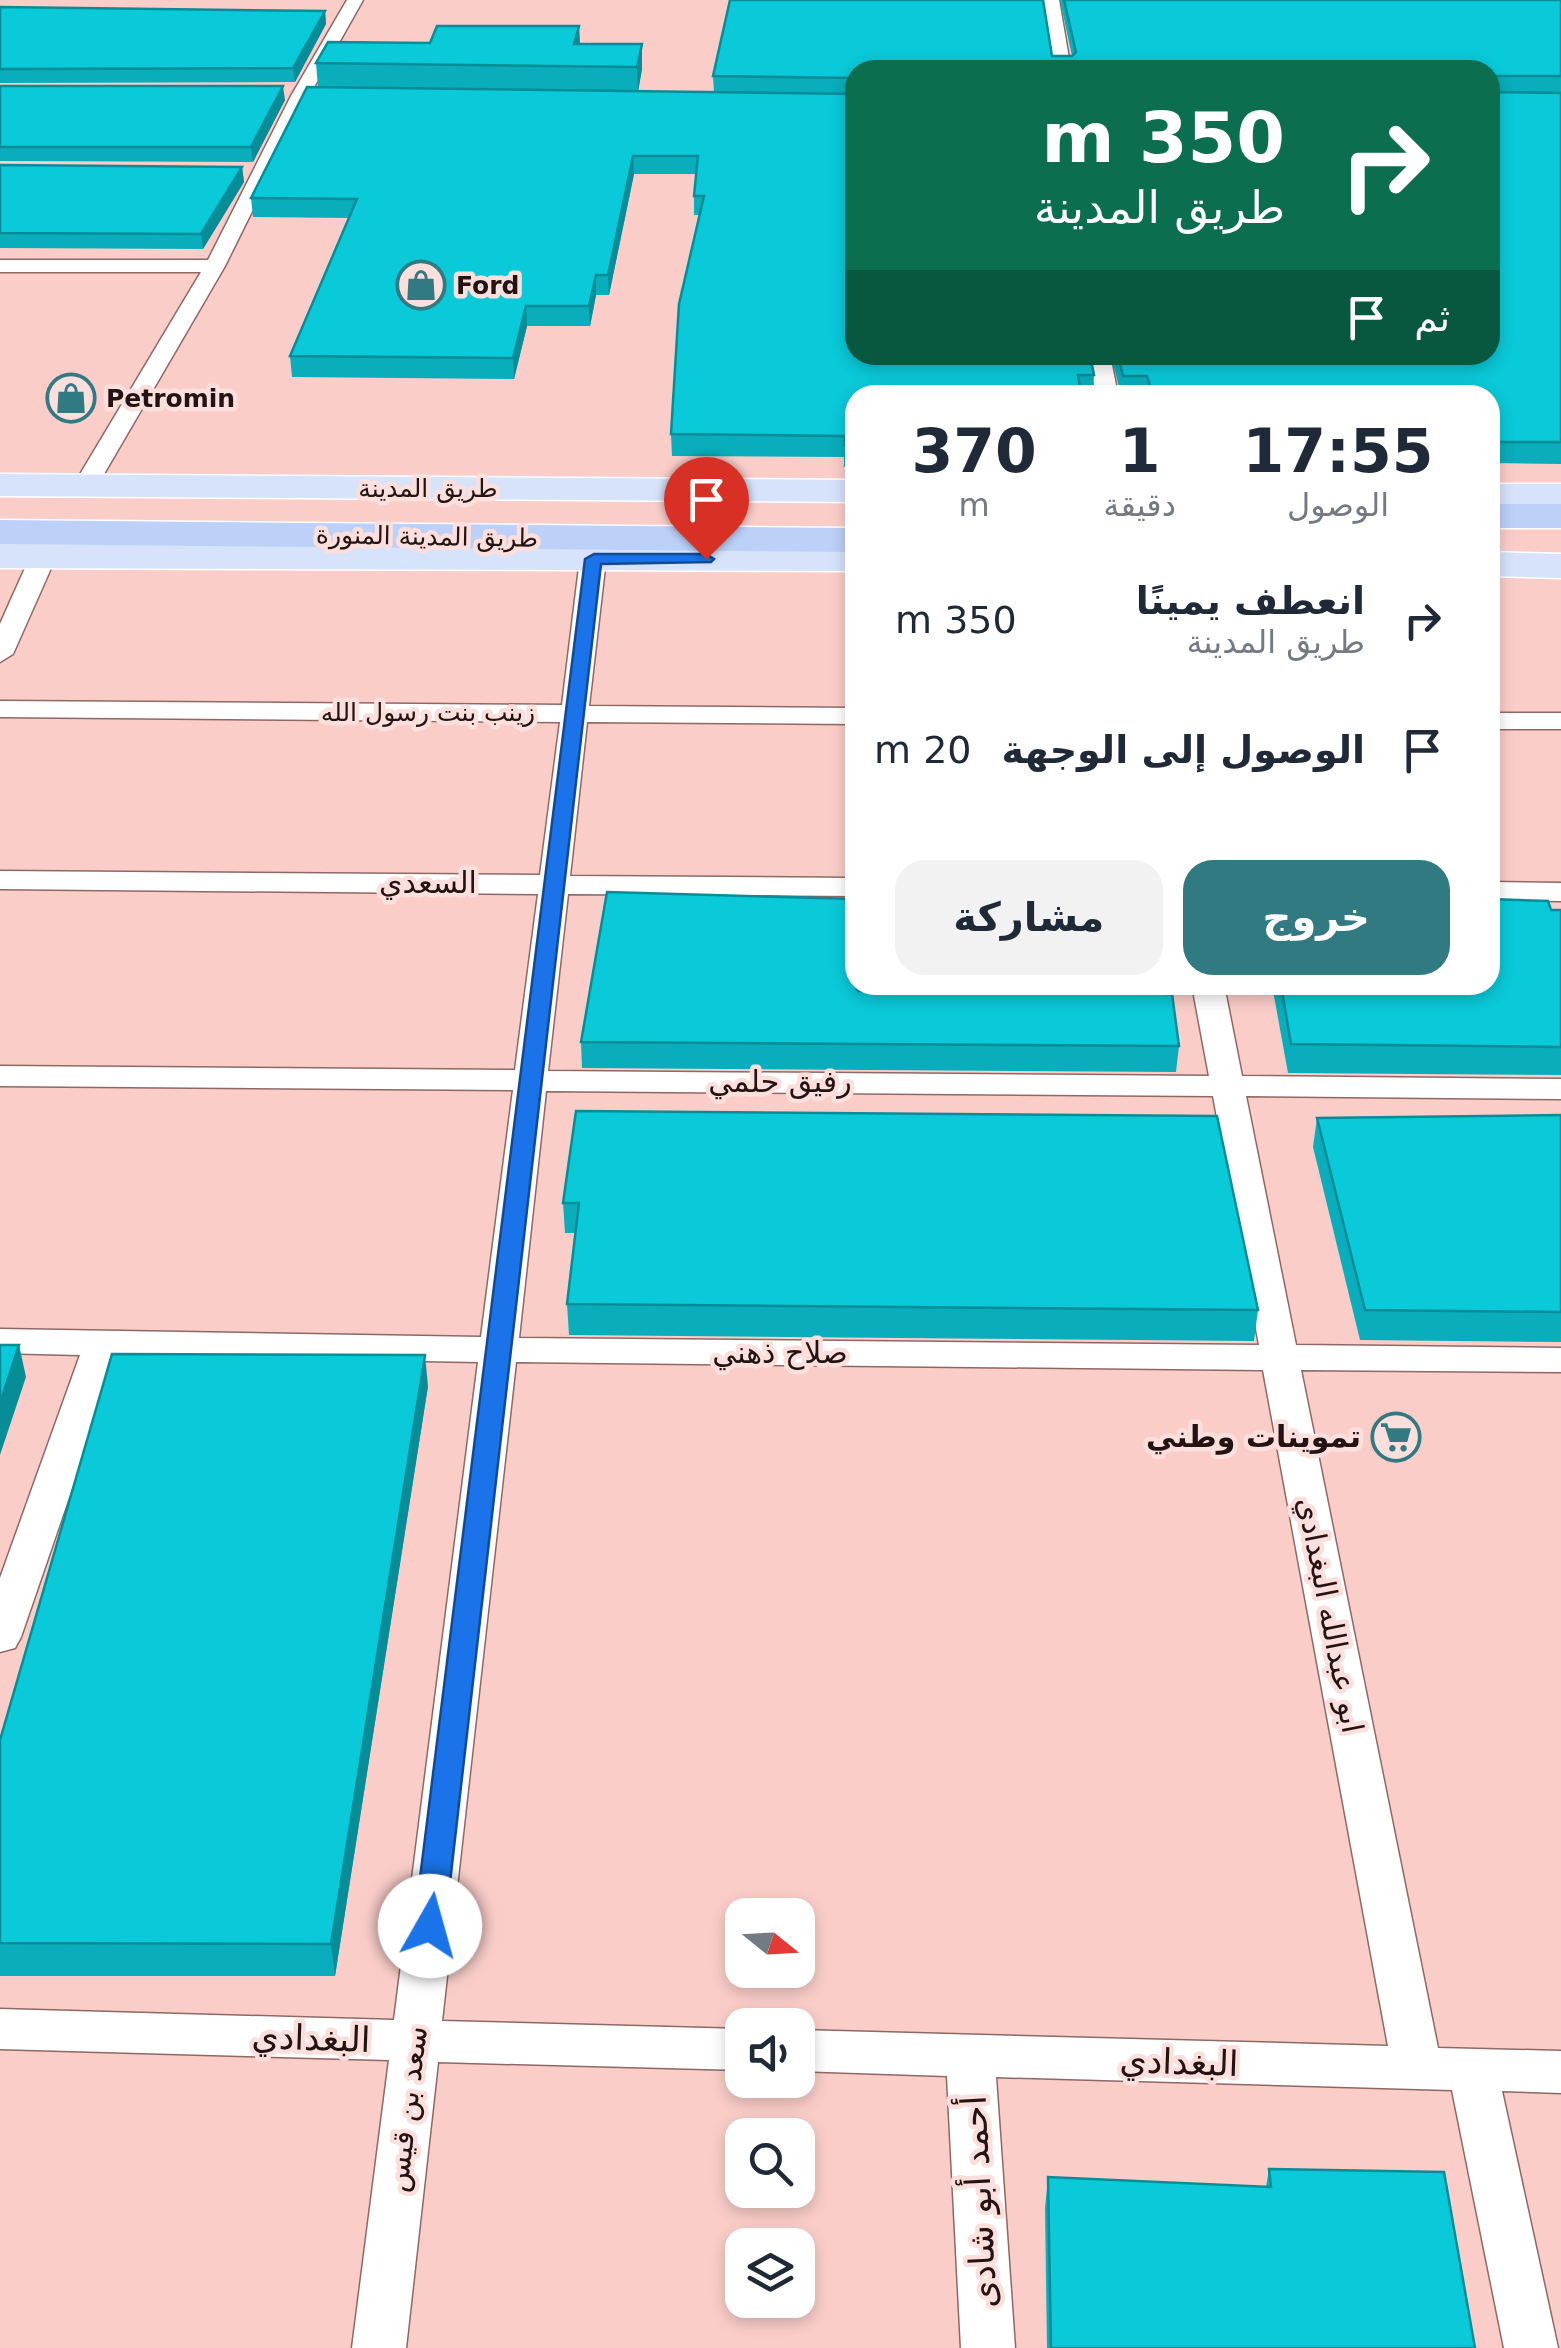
<!DOCTYPE html>
<html lang="ar">
<meta charset="utf-8">
<style>
:root{--surface:#fff;--page:#f2f2f3;--text:#1f2937;--muted:#747a83;--accent:#317a82}
body{margin:0;font-family:"DejaVu Sans","Noto Naskh Arabic",sans-serif;background:var(--page);color:var(--text);direction:rtl;height:100vh;display:flex;flex-direction:column;font-size:38px;white-space:nowrap}
*{box-sizing:border-box;margin:0}
p{font-size:32px;color:var(--muted)}
.icon{flex:none;width:55px;height:55px;fill:none;stroke:currentColor;stroke-width:2;stroke-linecap:round;stroke-linejoin:round}
.map{position:relative;flex:1;overflow:hidden;direction:ltr}
.drawer{position:absolute;left:845px;top:385px;width:655px;height:610px;display:flex;flex-direction:column;background:var(--surface);border-radius:30px;box-shadow:0 5px 15px #0003;direction:rtl}
.drawer>*{flex:none}
.hud{position:absolute;left:845px;top:60px;width:655px;height:305px;border-radius:30px;box-shadow:0 5px 15px #0003;direction:rtl;background:#0b6e4f;color:#fff;overflow:hidden}
.needle{width:65px;rotate:108deg}
.buttons{position:absolute;left:725px;top:1898px;display:grid;gap:20px}
.buttons a{display:grid;place-items:center;width:90px;height:90px;border-radius:20px;background:var(--surface);box-shadow:0 5px 15px #0003;font-size:50px}
.pin{position:absolute;display:grid;place-items:center;width:85px;height:85px;color:#fff;margin:-102px -42px;border-radius:50% 50% 50% 0;rotate:-45deg;box-shadow:0 0 10px #0007}
.pin .icon{rotate:45deg}
.me{position:absolute;width:110px;margin:-55px;rotate:7deg;stroke-linejoin:round;filter:drop-shadow(0 0 8px #0008)}
.turn{display:flex;align-items:center;gap:35px;height:210px;padding:0 50px;font-size:45px}
.turn .icon{width:130px;height:130px;stroke-width:2.5}
.turn b{display:block;font-size:70px;line-height:85px}
.then{display:flex;align-items:center;height:95px;padding:0 50px;background:#0003;gap:20px;font-size:38px}
.eta{display:flex;justify-content:space-evenly;align-items:center;height:170px;text-align:center}
.eta b{font-size:60px;font-weight:700;line-height:70px}
.primary-button{display:flex;gap:20px;margin-top:auto;padding:20px 50px}
.primary-button a{flex:1;height:115px;border-radius:30px;background:var(--accent);color:#fff;font-size:40px;font-weight:700;line-height:115px;text-align:center}
.primary-button a+a{background:var(--page);color:var(--text)}
ul{padding:0;list-style:none}
li{display:flex;align-items:center;gap:30px;height:130px;padding:0 50px}
li div{flex:1}
li b{display:block;font-size:38px}
li em{font-style:normal}
.map>svg:first-child{display:block}
.lines{fill:none;stroke-linecap:round;stroke-linejoin:round}
.street-casing{stroke:#8f6864;stroke-width:3}
.primary-casing{stroke:#fff;stroke-width:3}
.highway-casing{stroke:#fff;stroke-width:3}
.street{fill:#fff;fill-rule:evenodd}
.primary{fill:#d7e3fb;fill-rule:evenodd}
.highway{fill:#bcd0f8;fill-rule:evenodd}
.wall{fill:#09adbb}
.shaded-wall{fill:#078d98}
.building{fill:#0ac9d9;stroke:#078d98;stroke-width:2.5}
.route{fill:#1a73e8;stroke:#114b97;stroke-width:2.5}
.labels{text-anchor:middle;stroke-width:9;stroke-linejoin:round;paint-order:stroke}
.far-poi-label{font-size:25px;font-weight:bold;fill:#231413;stroke:#fbdfdc;text-anchor:start}
.far-street-label{font-size:25px;fill:#231413;stroke:#fbdfdc}
.street-label{font-size:30px;fill:#231413;stroke:#fbdfdc}
.poi-label{font-size:30px;font-weight:bold;fill:#231413;stroke:#fbdfdc;text-anchor:end}
.near-street-label{font-size:35px;fill:#231413;stroke:#fbdfdc}
</style>
<div class="map">
<svg width="1561" height="2348" viewBox="0 0 1561 2348">
<rect width="100%" height="100%" fill="#facdc9"/>
<g class="lines">
<g class="street-casing">
<g id="street">
<path d="M347,0H363L309,96L225,266L97,486L85,493L77,491L73,486L201,272H0V260H208L291,96Z"/>
<path d="M1043,0H1059L1071,70H1053Z"/>
<path d="M1088,355H1110L1118,395H1096Z"/>
<path d="M43,549L56,557L13,654L0,662V624L30,557Z"/>
<path d="M593,551L606,559L589,706L855,708V724L587,722L570,876L855,878V896L568,894L548,1071L1209,1076L1192,985H1224L1242,1076L1561,1079V1099L1246,1096L1296,1345L1561,1348V1372L1301,1370L1438,2048L1561,2051V2093L1502,2091L1558,2348H1504L1452,2090L996,2077L1015,2348H961L947,2076L798,2071V2030L1388,2046L1263,1370L516,1362L442,2021L742,2029V2070L438,2062L406,2348H352L389,2060L0,2049V2009L394,2020L478,1362L118,1355L21,1637L15,1648L0,1652V1578L80,1355L0,1353V1329L481,1337L513,1090L0,1086V1066L515,1070L538,894L0,889V871L540,875L560,722L0,717V701L562,705L580,559ZM546,1091L1213,1096L1259,1345L519,1338Z"/>
<rect x="1490" y="713" width="71" height="16"/>
<path d="M1490,882L1561,883V901L1490,900Z"/>
</g>
</g>
<g class="primary-casing">
<g id="primary">
<path d="M0,474L855,480V502L0,496Z"/>
<rect x="1490" y="484" width="71" height="22"/>
<path d="M0,544L855,547V571L0,568Z"/>
<path d="M1490,552L1561,554V578L1490,576Z"/>
</g>
</g>
<g class="highway-casing">
<g id="highway">
<rect x="1490" y="504" width="71" height="24"/>
<path d="M0,520L855,528V552L0,544Z"/>
</g>
</g>
<use href="#street" class="street"/>
<use href="#primary" class="primary"/>
<use href="#highway" class="highway"/>
</g>
<g class="wall">
<path d="M1060,0H1561V464L1490,463V395H1121L1111,355H1490V70H855V355L1094,375L1093,395H855V467H844V457L672,456L671,434L699,215H694V196L696,174H634L609,295H596L590,326H527L514,379L292,377L290,356L349,218L253,217L251,198L318,87L316,63L430,43L579,26L580,44L642,69L638,91L714,92L713,76L1052,56H1072Z"/>
<path d="M0,7L325,11L326,24L295,82L0,83Z"/>
<path d="M0,86L285,100L253,162L0,161Z"/>
<path d="M0,165L242,167L244,182L203,249L0,248Z"/>
<path d="M1551,910H1561V1075L1288,1073L1272,985H1490Z"/>
<path d="M855,985L858,991L1003,993L1002,985H1163L1179,1046L1176,1072L582,1068L581,1042Z"/>
<path d="M576,1111L1258,1310L1254,1341L569,1335L567,1304L575,1233H565L563,1203Z"/>
<path d="M1561,1115V1342L1360,1340L1313,1147L1317,1118Z"/>
<path d="M428,1386L335,1976H0V1740Z"/>
<path d="M1269,2169L1475,2348H1047L1045,2208L1048,2177L1266,2187Z"/>
</g>
<g class="shaded-wall">
<path d="M325,11L326,24L295,82L293,68Z"/>
<path d="M579,26L580,50L575,68L574,44Z"/>
<path d="M642,44V69L638,92L637,67Z"/>
<path d="M283,86L285,100L253,162L251,147Z"/>
<path d="M633,156L634,174L609,295L608,275Z"/>
<path d="M242,167L244,182L203,249L201,234Z"/>
<path d="M596,275V295L590,326L589,306Z"/>
<path d="M526,306L527,326L514,379L513,358Z"/>
<path d="M19,1345L26,1377L0,1455V1403Z"/>
<path d="M425,1355L428,1386L335,1976L331,1944Z"/>
</g>
<g class="building">
<path d="M730,0H1043L1052,56H1072L1076,52L1064,0H1561V76H1493L1490,78V70H855V78L713,76Z"/>
<path d="M0,7L325,11L293,68L0,69Z"/>
<path d="M437,26H579L574,44H642L637,67L316,63L328,42L430,43Z"/>
<path d="M0,86H283L251,147H0Z"/>
<path d="M307,87L855,94V355H1090L1094,375H1078L1081,395H855V445H845V436L671,434L679,304L704,196H694L698,156H633L608,275H596L589,306H526L513,358L290,356L357,199L251,198Z"/>
<path d="M1490,92L1561,93V442H1490V395H1153L1147,376H1123L1118,355H1490Z"/>
<path d="M0,165L242,167L201,234L0,233Z"/>
<path d="M607,892L855,899V985L858,991L1007,993L1006,985H1163L1164,994H1172L1179,1046L581,1042Z"/>
<path d="M1490,899L1548,901L1551,910H1561V1047L1291,1044L1281,985H1490Z"/>
<path d="M576,1111L1217,1116L1258,1310L567,1304L579,1203H563Z"/>
<path d="M1561,1115V1312L1365,1310L1317,1118Z"/>
<path d="M0,1345H19L0,1403Z"/>
<path d="M112,1354L425,1355L331,1944L0,1943V1740Z"/>
<path d="M1269,2169L1444,2172L1475,2348H1051L1048,2177L1271,2187Z"/>
</g>
<path class="route" d="M706,554L714,559L711,562L601,564L445,1926L440,1934L430,1938L419,1934L414,1926L585,559L594,554Z"/>
<defs>
<g id="shop-ring" transform="scale(2.5)"><circle r="9.5" fill="#fbdfdc" stroke="#317a82" stroke-width="1.5"/><path d="M-5-2.5h2.3a2.7 3.5 0 0 1 5.4 0H5L5.5 6h-11ZM-1.5-2.5h3a1.5 2.3 0 0 0-3 0Z" fill="#317a82"/></g>
<g id="supermarket-ring" transform="scale(2.5)"><circle r="9.5" fill="#fbdfdc" stroke="#317a82" stroke-width="1.5"/><path d="M-6-5.5h2.5l.6 2H6L4.5 2H-2.5L-4.4-4H-6ZM-1.5 3.2a1.3 1.3 0 1 0 .1 0ZM3 3.2a1.3 1.3 0 1 0 .1 0Z" fill="#317a82"/></g>
</defs>
<g fill-rule="evenodd">
<use href="#shop-ring" x="421" y="285"/>
<use href="#shop-ring" x="71" y="398"/>
<use href="#supermarket-ring" x="1396" y="1437"/>
</g>
<g class="labels">
<g class="far-poi-label">
<text x="456" y="294">Ford</text>
<text x="106" y="407">Petromin</text>
</g>
<g class="far-street-label">
<text x="428" y="497">طريق المدينة</text>
<text transform="translate(427 536) rotate(1)" y="9">طريق المدينة المنورة</text>
<text x="428" y="721">زينب بنت رسول الله</text>
</g>
<g class="street-label">
<text x="428" y="893">السعدي</text>
<text x="780" y="1092">رفيق حلمي</text>
<text x="780" y="1363">صلاح ذهني</text>
<text transform="translate(1330 1615) rotate(79)" y="10">ابو عبدالله البغدادي</text>
<text transform="translate(407 2109) rotate(-83)" y="10">سعد بن قيس</text>
</g>
<g class="poi-label">
<text x="1361" y="1447">تموينات وطني</text>
</g>
<g class="near-street-label">
<text transform="translate(311 2038) rotate(2)" y="12">البغدادي</text>
<text transform="translate(1179 2062) rotate(2)" y="12">البغدادي</text>
<text transform="translate(979 2202) rotate(-93)" y="12">أحمد أبو شادى</text>
</g>
</g>
</svg>
<div class="buttons">
<a><svg class="needle" viewBox="-14 -14 28 28"><path d="M0-13l5 13h-10z" fill="#e53935"/><path d="M0 13l5-13h-10z" fill="#747a83"/></svg></a>
<a><svg class="icon" aria-label="sound" viewBox="0 0 24 24"><path d="M4 9h4l5-4v14l-5-4H4zM17 9q2 3 0 6"/></svg></a>
<a><svg class="icon" aria-label="search" viewBox="0 0 24 24"><circle cx="10" cy="10" r="6"/><path d="M15 15l6 6"/></svg></a>
<a><svg class="icon" aria-label="layers" viewBox="0 0 24 24"><path d="M12 4l9 5-9 5-9-5zM3 14l9 5 9-5"/></svg></a>
</div>
<div class="pin" style="left:706px;top:559px;background:#d93025"><svg class="icon" aria-label="arrive" viewBox="0 0 24 24"><path d="M6 21V4h12l-3 4 3 4H6"/></svg></div>
<svg class="me" style="left:430px;top:1926px" viewBox="-20 -20 40 40"><circle r="19" fill="#fff"/><path d="M0-13L10 11 0 6-10 11z" fill="#1a73e8"/></svg>
<div class="hud">
<div class="turn"><svg class="icon" aria-label="right" viewBox="0 0 24 24"><path d="M7 20v-9h11M14 6l5 5-5 5"/></svg><div><b>350 m</b>طريق المدينة</div></div>
<div class="then">ثم<svg class="icon" aria-label="arrive" viewBox="0 0 24 24"><path d="M6 21V4h12l-3 4 3 4H6"/></svg></div>
</div>
<section class="drawer">
<div class="eta">
<div><b>17:55</b><p>الوصول</p></div>
<div><b>1</b><p>دقيقة</p></div>
<div><b>370</b><p>m</p></div>
</div>
<ul>
<li><svg class="icon" aria-label="right" viewBox="0 0 24 24"><path d="M7 20v-9h11M14 6l5 5-5 5"/></svg><div><b>انعطف يمينًا</b><p>طريق المدينة</p></div><em>350 m</em></li>
<li><svg class="icon" aria-label="arrive" viewBox="0 0 24 24"><path d="M6 21V4h12l-3 4 3 4H6"/></svg><div><b>الوصول إلى الوجهة</b></div><em>20 m</em></li>
</ul>
<div class="primary-button"><a>خروج</a><a>مشاركة</a></div>
</section>
</div>
